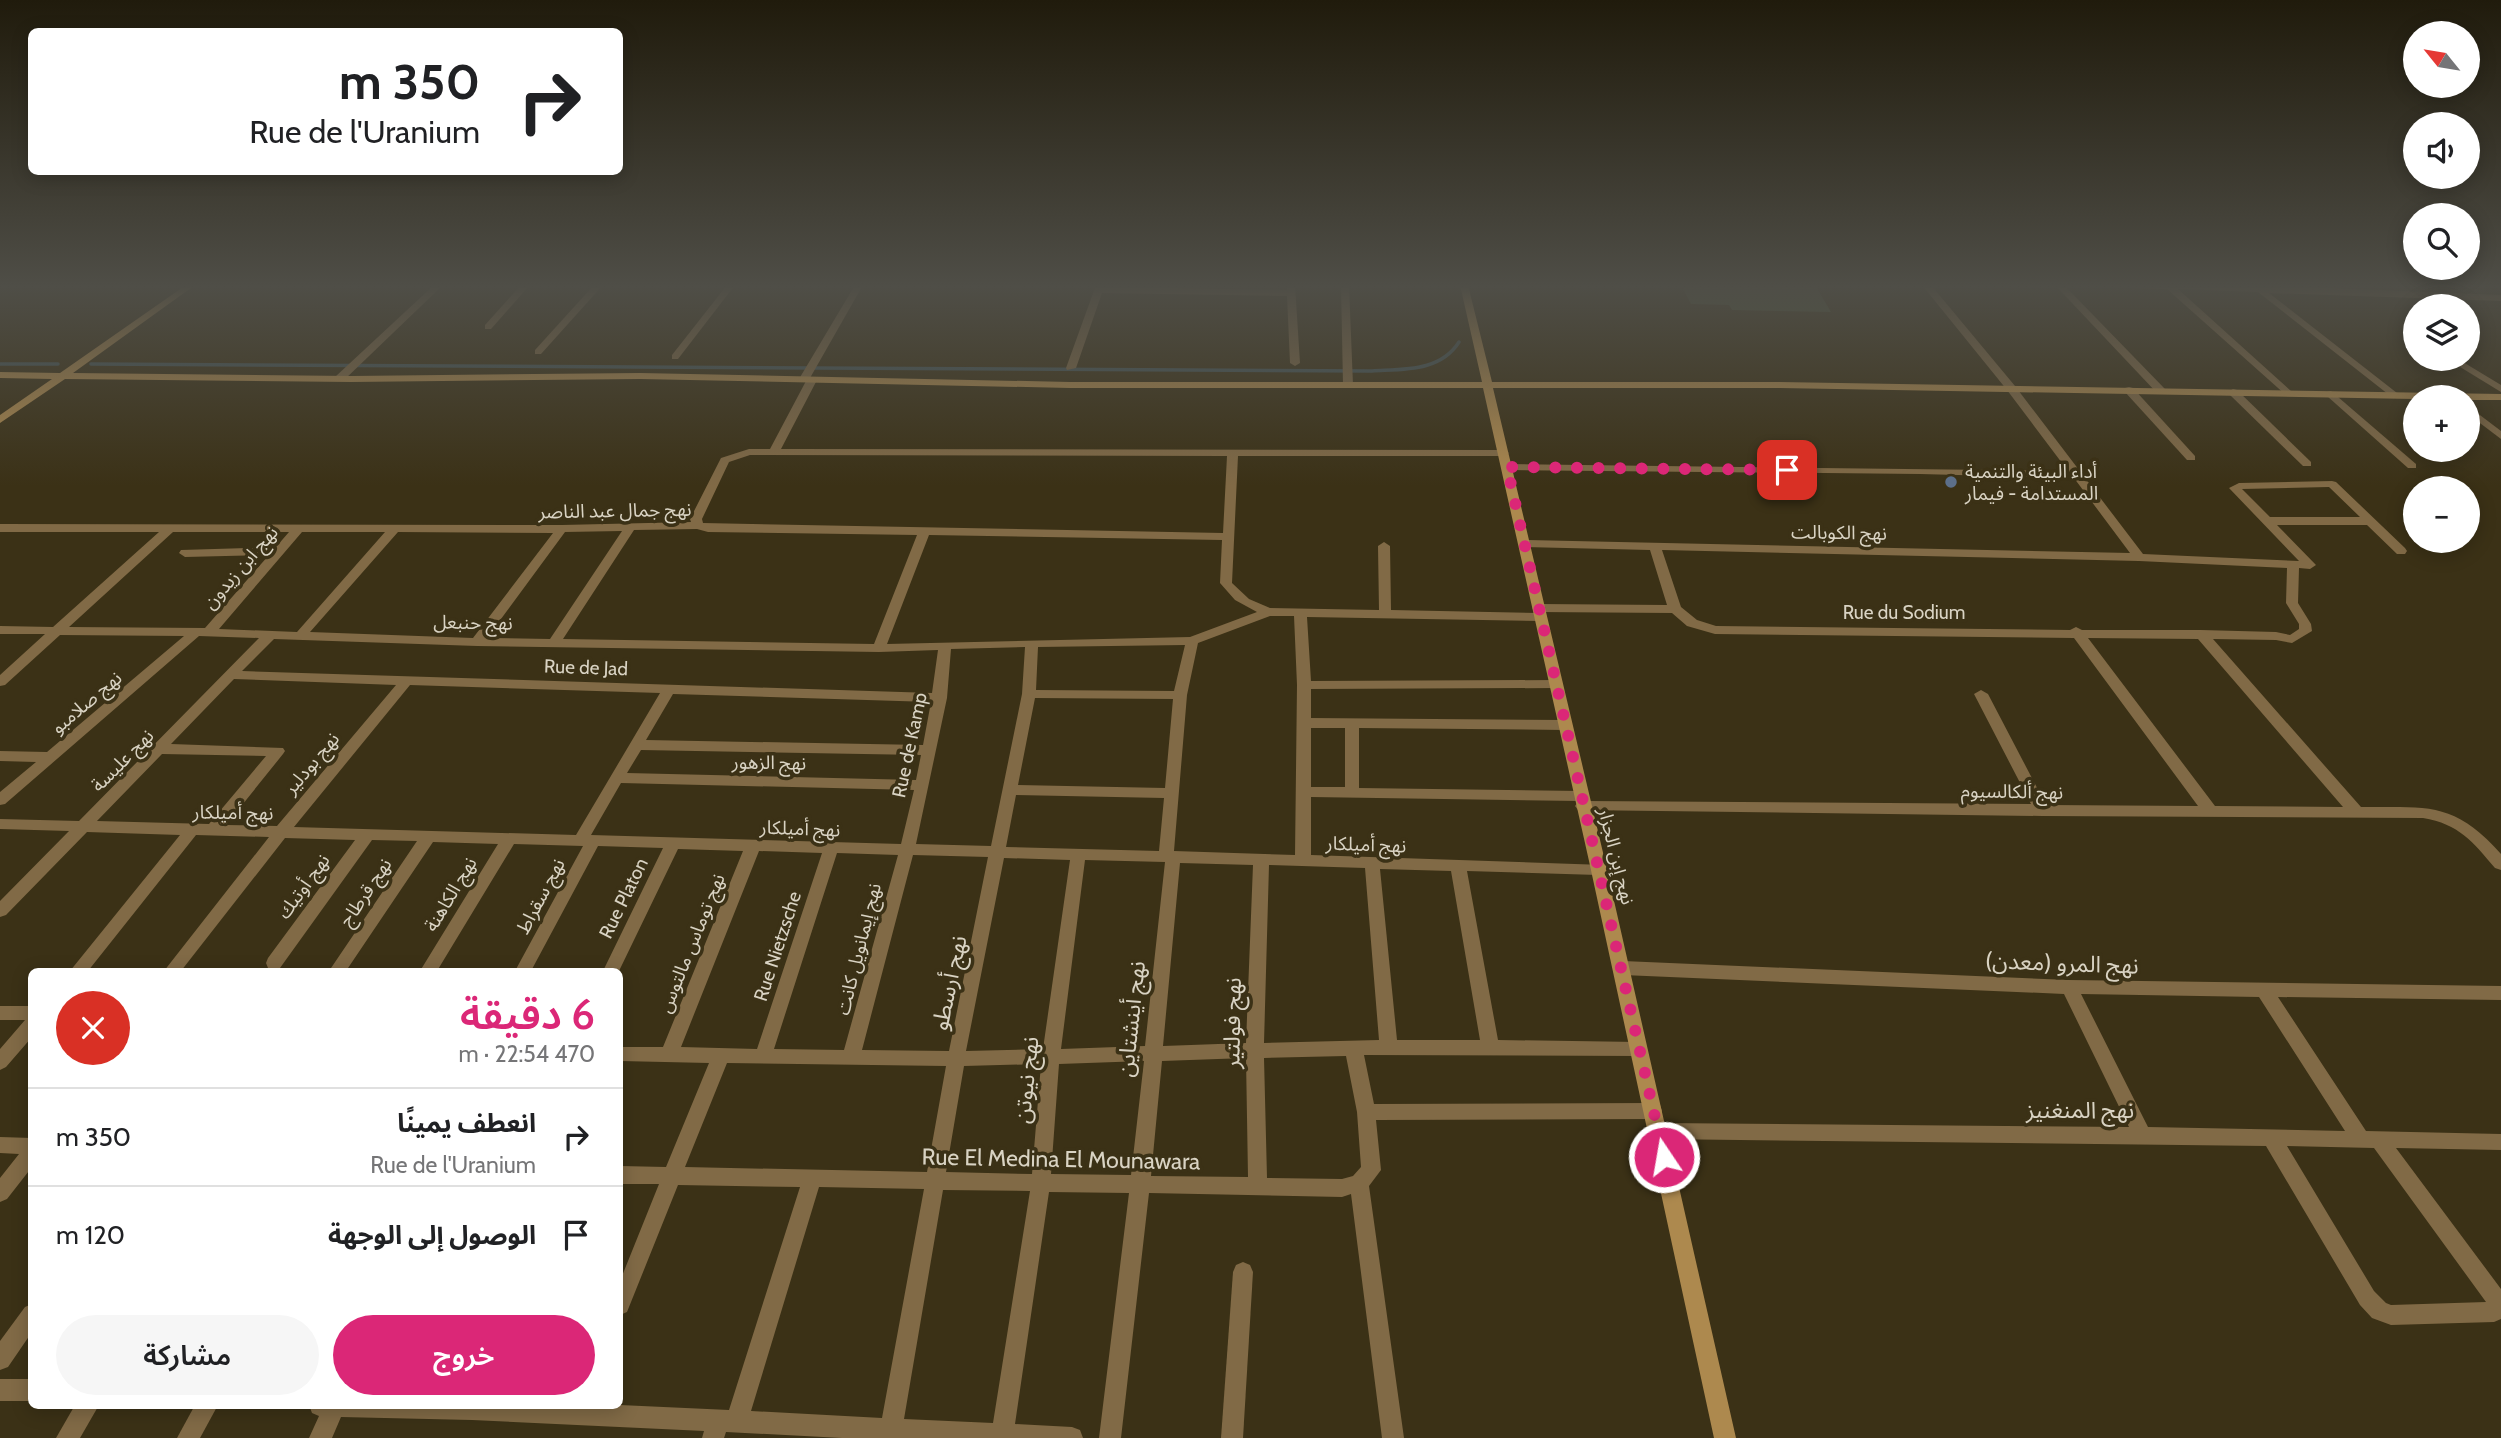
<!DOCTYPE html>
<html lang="ar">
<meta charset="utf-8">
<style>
:root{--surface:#fff;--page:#f6f6f6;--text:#202124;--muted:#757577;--line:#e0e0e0;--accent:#db2777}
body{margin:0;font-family:Cabin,"Noto Sans Arabic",sans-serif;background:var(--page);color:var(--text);direction:rtl;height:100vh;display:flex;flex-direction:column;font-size:26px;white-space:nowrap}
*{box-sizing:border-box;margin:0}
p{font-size:23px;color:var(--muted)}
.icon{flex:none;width:38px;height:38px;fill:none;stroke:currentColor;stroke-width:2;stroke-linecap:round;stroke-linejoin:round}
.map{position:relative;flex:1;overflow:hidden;direction:ltr}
.side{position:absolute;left:28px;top:968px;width:595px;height:441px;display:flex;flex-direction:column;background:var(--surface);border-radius:10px;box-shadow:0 4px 18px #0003;direction:rtl}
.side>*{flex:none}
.top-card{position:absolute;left:28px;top:28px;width:595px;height:147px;border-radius:10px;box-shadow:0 4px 18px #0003;direction:rtl;background:#fff;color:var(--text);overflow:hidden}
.needle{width:46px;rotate:300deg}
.tools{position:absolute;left:2403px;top:21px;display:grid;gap:14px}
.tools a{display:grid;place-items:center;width:77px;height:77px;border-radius:50%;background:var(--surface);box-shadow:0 4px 18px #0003;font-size:35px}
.pin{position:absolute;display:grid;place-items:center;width:60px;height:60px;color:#fff;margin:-30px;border-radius:14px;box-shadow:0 4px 10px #0006}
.me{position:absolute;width:77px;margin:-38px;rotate:348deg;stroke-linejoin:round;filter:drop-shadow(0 0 5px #0008)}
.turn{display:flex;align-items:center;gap:24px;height:147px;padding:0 28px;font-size:32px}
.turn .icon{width:91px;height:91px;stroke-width:2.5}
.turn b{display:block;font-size:49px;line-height:60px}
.round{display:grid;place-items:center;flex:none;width:74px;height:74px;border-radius:37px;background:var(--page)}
.overview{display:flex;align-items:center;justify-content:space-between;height:119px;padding:0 28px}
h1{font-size:42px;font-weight:600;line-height:52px;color:var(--accent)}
.action{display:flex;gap:14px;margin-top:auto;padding:14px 28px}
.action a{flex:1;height:80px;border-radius:42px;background:var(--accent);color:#fff;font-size:28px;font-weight:600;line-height:80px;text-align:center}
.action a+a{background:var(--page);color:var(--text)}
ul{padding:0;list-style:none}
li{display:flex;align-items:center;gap:21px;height:98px;padding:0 28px;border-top:2px solid var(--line)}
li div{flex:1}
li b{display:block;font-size:26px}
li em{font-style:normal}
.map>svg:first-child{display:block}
.green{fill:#4e5e3f}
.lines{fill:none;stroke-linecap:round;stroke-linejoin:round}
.stream{stroke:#44565a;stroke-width:3.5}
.street{fill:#816a46;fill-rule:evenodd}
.secondary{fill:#ad894e;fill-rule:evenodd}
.route{stroke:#db2777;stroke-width:12;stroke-dasharray:0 21.6}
.service-dot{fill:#5c6f8a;stroke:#3b3116;stroke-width:2.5}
.labels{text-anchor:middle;stroke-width:7;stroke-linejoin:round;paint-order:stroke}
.poi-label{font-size:19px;fill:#d9d3c3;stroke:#3b3116;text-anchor:start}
.street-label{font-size:19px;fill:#d9d3c3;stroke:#3b3116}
.near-street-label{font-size:23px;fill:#d9d3c3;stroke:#3b3116}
</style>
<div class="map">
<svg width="2501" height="1438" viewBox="0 0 2501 1438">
<rect width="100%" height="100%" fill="#3b3116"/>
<path class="green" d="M1681,285H1815L1831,312L1732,310L1729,305L1691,304Z"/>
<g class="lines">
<g class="stream">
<path d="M0,364H58"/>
<path d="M91,364L1372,371C1403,369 1440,372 1459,342"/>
</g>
<g class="street">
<path d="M434,285H443L343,381H335V377Z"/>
<path d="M521,285H530L491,329H485V325Z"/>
<path d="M594,285H603L541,354H535V350Z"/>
<path d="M727,285H735L678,359H672V355Z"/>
<path d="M855,285H863L810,378L817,380L781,449L1504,450L1509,453L1504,456H1238L1232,583L1249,599L1270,608L1379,610L1378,546L1384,542L1390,546L1391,610L1540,613L1546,617L1540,621L1307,617L1311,681L1555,680L1562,684L1555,688L1311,689V718L1565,720L1572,725L1565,730L1359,728V788L1580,791L1585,792L1587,796L1585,800L1580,801L1311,797V855L1604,865L1606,869L1604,873L1598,875L1467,871L1498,1040L1638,1042L1644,1044L1647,1049L1644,1054L1638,1056L1364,1055L1374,1104L1653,1103L1660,1105L1662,1111L1660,1117L1653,1119L1376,1120L1381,1170L1369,1186L1404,1438H1382L1351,1194L1342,1197L1149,1193L1121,1438H1099L1129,1193L1049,1192L1015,1424L1072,1427L1080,1430L1083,1438H842L726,1432L724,1438H702L704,1431L472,1420L341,1417L332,1438H309L319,1416L312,1413L309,1405H620L729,1410L800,1187L678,1185L627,1312L620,1315V1281L659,1184H620V1166L666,1167L709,1063L620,1061V1047H663L743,851L678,849L619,971H603L663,848L598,846L531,971H515L583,846L514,844L437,971H420L498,844L433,842L346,971H329L417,841L372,840L280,968L274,970L268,968L266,963L268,958L355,840L285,838L181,971H164L269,837L196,835L88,971H70L180,835L87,832L6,915L0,917V901L69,831L0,829V819L79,821L259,638L199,636L5,804L0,805V792L36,762L0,761V751L47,752L184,636L60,635L5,685L0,686V675L45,634H0V626L53,627L159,532H0V524L562,525L691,522L690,519L721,458L749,449H770L806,381L799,379ZM750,455L1227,456L1223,533L703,523L702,519L729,462ZM697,529L708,532L917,535L874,644L563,639L634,530ZM622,531L550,639L487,638L565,532ZM173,532H289L276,547L181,550L179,553L185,557L269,555L205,628L69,627ZM302,532H385L297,632L219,629ZM398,532L553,533L473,638L310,632ZM929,535L1222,540L1220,583L1235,600L1257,612L1190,637L887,644ZM1270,616H1294L1297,685L1295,855L1174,851L1187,695L1198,643ZM274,639L477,646L879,652L938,650L932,693L242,671ZM1185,645L1174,691L1036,690L1038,647ZM1025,647L1022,694L991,846L916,844L947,698L951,649ZM234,679L396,685L277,826L226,825L283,754L285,751L283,748L171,744ZM410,685L660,693L576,835L294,827ZM673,694L931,702L923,745L646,740ZM1035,698L1173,699L1165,788L1018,785ZM1311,728H1345V787H1311ZM641,750L921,755L916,780L627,773ZM162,754L266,756L209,824L97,821ZM621,783L914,790L901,844L591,835ZM1016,795L1164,798L1159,851L1006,847ZM759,851L822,853L757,1049L681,1047ZM837,853L898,855L844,1050L774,1049ZM913,855L988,857L949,1051L862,1050ZM1004,858L1070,860L1043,1049L966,1051ZM1085,860L1165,862L1145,1046L1061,1049ZM1180,863L1253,865L1246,1043L1163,1046ZM1269,865L1365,868L1379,1040L1264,1043ZM1380,869L1451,871L1480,1040H1397ZM1346,1056L1357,1112L1361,1167L1353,1176L1342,1179L1267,1178L1264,1058ZM1246,1058L1248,1177L1151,1176L1162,1061ZM1144,1061L1131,1175L1051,1174L1059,1064ZM727,1063L946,1066L927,1172L685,1167ZM1041,1064L1032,1174L946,1172L964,1066ZM819,1187L924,1189L882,1418L751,1411ZM943,1190L1030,1191L993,1423L904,1419Z"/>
<path d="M1096,285H1104V287L1287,290V285H1295L1300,363L1295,366L1290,363L1287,296L1102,293L1076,368L1067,370L1066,368Z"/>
<path d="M1341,285H1349L1353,385L1348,388L1343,385Z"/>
<path d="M1922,285H1931L2015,386L2143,554L2299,561L2229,488L2239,483L2332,481L2336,482L2405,548L2407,551L2405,554H2397L2367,525H2277L2316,565L2310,569L2299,568L2298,603L2311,624L2312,631L2292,643L2276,640L2213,639L2361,807C2427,808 2453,800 2501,854V870L2495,868C2473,842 2459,824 2423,818L2042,816L1578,810L1575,806L1578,802L1583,801L2031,804L1974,694L1981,690L1988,694L2046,805L2198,806L2074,638L1715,634L1687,626L1672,613L1538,612L1532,608L1538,604L1667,605L1650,550L1523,547L1521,544L1527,540L2130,553L2074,478L1920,474L1507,470L1501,467L1507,464L2068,471L2007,390ZM2329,487L2360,517H2270L2242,489ZM1662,550L2139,561L2287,568L2286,603L2299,624V629L2290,635L2276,632L2201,630H2082L2076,627L2070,630L1716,626L1697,620L1681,607ZM2088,638L2198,639L2343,807L2215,806Z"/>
<path d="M2055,285H2064L2165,389V393H2157Z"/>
<path d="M2124,285H2258L2501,295V301L2269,293L2397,393L2398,395L2393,398L2258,292L2178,289L2291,391V395L2287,396L2167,289L2128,288Z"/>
<path d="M2447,359H2458L2501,385V392Z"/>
<path d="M2129,387L2133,388L2195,456V460H2187L2125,392V388Z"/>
<path d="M2233,389L2237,390L2311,462V466H2303L2229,394L2228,392Z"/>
<path d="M2331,391L2416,464V468H2408L2327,396V392Z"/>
<path d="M2468,406L2501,431V439L2468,414Z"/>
<path d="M1623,961L2069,980L2501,986V1000L2278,997L2366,1131L2501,1134V1150L2396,1148L2501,1289V1319L2494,1322L2391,1325L2372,1318L2360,1305L2266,1146L1658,1139L1651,1137L1649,1131L1651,1125L1658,1123L2129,1127L2064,994L1623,975L1617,973L1615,968L1617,963ZM2081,994L2259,997L2345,1131L2148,1127ZM2287,1146L2374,1148L2486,1302L2391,1305L2386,1303L2374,1291Z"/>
<path d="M0,1006H32V1037L6,1067L0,1070V1049L25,1020H0Z"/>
<path d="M0,1137L32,1138V1167L7,1199L0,1202V1178L19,1154L0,1153Z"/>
<path d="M1243,1262L1250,1265L1253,1272L1243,1438H1221L1233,1272L1236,1265Z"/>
<path d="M32,1304V1332L8,1367L0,1370V1341L25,1307Z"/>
<rect x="0" y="1379" width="32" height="22"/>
<path d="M75,1405H99L80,1438H56Z"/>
<path d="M195,1405H218L200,1438H177Z"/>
</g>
<path class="secondary" d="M186,285H195L73,373L351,376L640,373L1070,382H1482L1460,285H1468L1492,382H1780L2501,394V400H2468V397L2415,399L1780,388H1493L1605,861L1736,1438H1714L1589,861L1483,388H1070L640,379L351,382L65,379L0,423V415L52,379L0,378V372L60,373Z"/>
</g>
<linearGradient id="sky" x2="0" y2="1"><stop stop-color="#201b0c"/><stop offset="0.59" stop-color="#4f4e47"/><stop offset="1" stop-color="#4f4e47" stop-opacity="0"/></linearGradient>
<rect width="2501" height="486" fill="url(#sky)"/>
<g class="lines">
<path class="route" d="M1664,1157L1507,467L1787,470"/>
</g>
<circle class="service-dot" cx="1951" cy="482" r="7"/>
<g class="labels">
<g class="poi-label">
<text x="1965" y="478">أداء البيئة والتنمية<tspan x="1965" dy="22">المستدامة - فيمار</tspan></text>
</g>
<g class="street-label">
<text transform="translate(615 510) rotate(-1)" y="7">نهج جمال عبد الناصر</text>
<text transform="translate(1839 532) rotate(1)" y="7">نهج الكوبالت</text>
<text transform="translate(240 567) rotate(-49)" y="7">نهج ابن زيدون</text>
<text x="1904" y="619">Rue du Sodium</text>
<text transform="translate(473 622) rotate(1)" y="7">نهج حنبعل</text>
<text transform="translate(586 667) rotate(2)" y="7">Rue de Jad</text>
<text transform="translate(86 702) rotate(-40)" y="7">نهج صلامبو</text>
<text transform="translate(909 745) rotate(-78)" y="7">Rue de Kamp</text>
<text transform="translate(122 760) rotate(-45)" y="7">نهج عليسة</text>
<text transform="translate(769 762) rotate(1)" y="7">نهج الزهور</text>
<text transform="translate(311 763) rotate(-50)" y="7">نهج بودلير</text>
<text transform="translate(2012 791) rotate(1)" y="7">نهج ألكالسيوم</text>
<text transform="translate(233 812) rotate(1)" y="7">نهج أميلكار</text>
<text transform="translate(800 828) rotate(2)" y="7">نهج أميلكار</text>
<text transform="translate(1366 844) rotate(2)" y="7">نهج أميلكار</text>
<text transform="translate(1617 856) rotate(76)" y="7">نهج إبن الجزار</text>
<text transform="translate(303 886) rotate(-54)" y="7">نهج أوتيك</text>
<text transform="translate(365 892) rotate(-56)" y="7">نهج قرطاج</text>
<text transform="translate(450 894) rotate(-59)" y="7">نهج الكاهنة</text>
<text transform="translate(540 896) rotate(-62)" y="7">نهج سقراط</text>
<text transform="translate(623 898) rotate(-64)" y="7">Rue Platon</text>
<text transform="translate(691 943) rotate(-68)" y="7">نهج توماس مالتوس</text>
<text transform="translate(777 946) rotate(-72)" y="7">Rue Nietzsche</text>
<text transform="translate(858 949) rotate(-76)" y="7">نهج إيمانويل كانت</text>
</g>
<g class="near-street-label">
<text transform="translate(2062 963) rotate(2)" y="8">نهج المرو (معدن)</text>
<text transform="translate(949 983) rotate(-78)" y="8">نهج أرسطو</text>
<text transform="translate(1131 1019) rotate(-84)" y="8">نهج أينشتاين</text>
<text transform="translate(1232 1023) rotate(-89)" y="8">نهج فولتير</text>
<text transform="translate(1026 1080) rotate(-84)" y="8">نهج نيوتن</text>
<text x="2080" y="1118">نهج المنغنيز</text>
<text transform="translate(1061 1159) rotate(1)" y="8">Rue El Medina El Mounawara</text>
</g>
</g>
</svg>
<div class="tools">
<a><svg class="needle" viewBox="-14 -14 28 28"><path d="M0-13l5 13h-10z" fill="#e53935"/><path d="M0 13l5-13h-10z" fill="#757577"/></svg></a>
<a><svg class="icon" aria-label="sound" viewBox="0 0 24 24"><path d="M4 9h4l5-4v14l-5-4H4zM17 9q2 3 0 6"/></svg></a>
<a><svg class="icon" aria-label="search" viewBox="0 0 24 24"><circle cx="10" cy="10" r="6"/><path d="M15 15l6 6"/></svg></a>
<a><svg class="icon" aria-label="layers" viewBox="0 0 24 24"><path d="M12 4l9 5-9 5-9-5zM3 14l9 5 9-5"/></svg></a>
<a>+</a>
<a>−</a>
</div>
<div class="pin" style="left:1787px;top:470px;background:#d93025"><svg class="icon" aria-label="arrive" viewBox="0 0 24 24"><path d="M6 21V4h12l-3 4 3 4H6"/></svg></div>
<svg class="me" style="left:1664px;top:1157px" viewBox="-20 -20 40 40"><circle r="17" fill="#db2777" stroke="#fff" stroke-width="3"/><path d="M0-11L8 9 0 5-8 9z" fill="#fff"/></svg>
<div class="top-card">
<div class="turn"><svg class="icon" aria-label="right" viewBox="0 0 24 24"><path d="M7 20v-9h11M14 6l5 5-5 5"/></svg><div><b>350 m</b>Rue de l'Uranium</div></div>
</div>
<section class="side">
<div class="overview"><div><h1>6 دقيقة</h1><p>470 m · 22:54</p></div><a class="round" style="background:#d93025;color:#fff"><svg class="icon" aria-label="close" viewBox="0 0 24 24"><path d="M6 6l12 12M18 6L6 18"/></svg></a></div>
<ul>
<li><svg class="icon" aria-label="right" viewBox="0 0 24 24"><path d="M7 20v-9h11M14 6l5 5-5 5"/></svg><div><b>انعطف يمينًا</b><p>Rue de l'Uranium</p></div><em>350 m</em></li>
<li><svg class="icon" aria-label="arrive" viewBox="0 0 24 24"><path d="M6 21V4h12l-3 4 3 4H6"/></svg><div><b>الوصول إلى الوجهة</b></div><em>120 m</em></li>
</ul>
<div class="action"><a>خروج</a><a>مشاركة</a></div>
</section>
</div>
